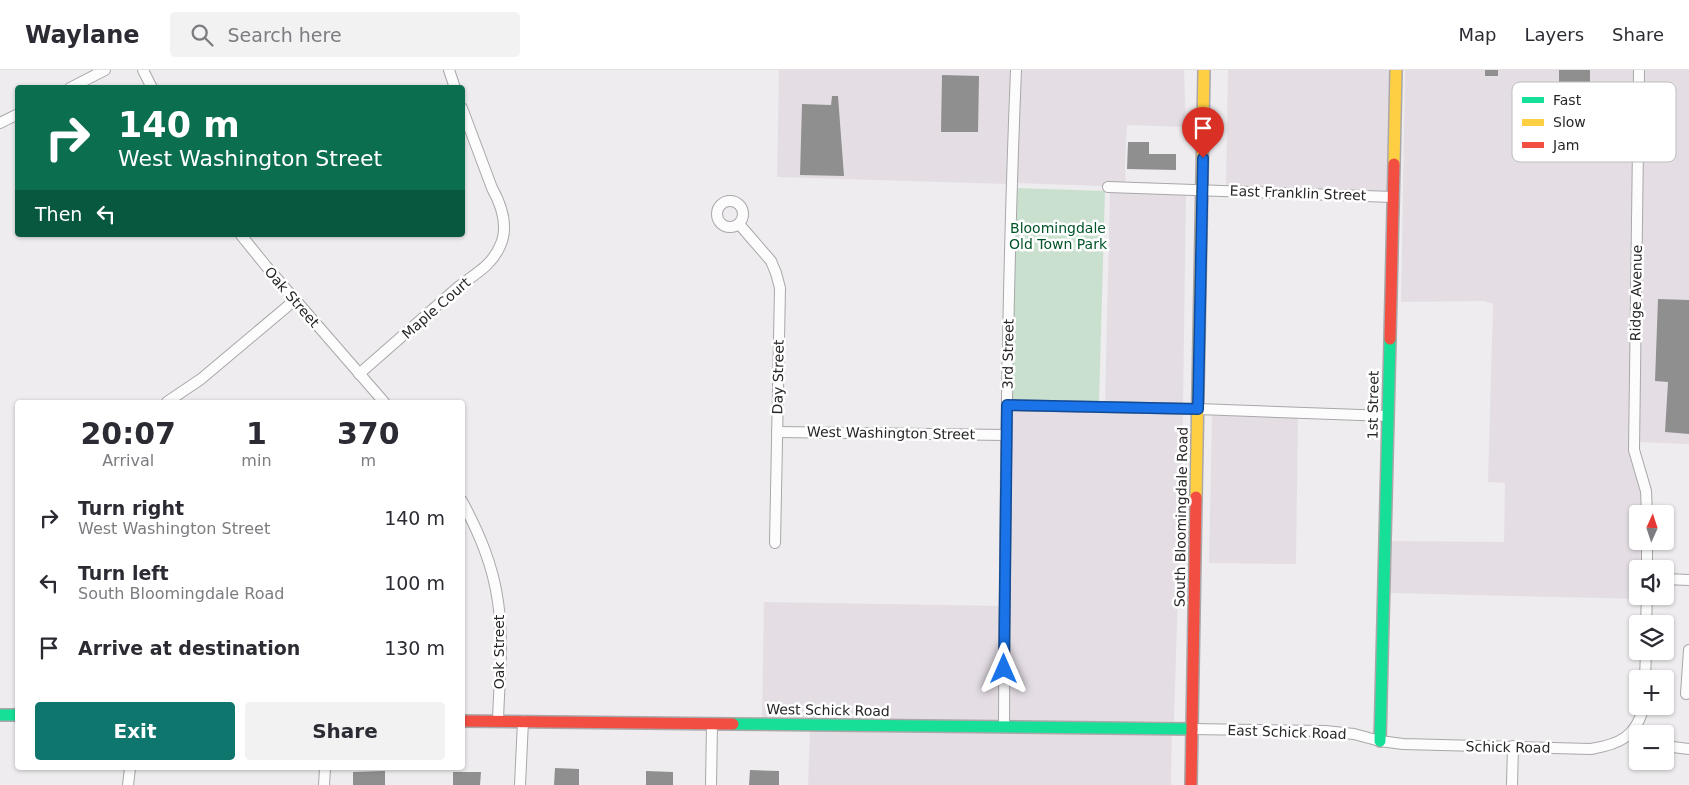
<!DOCTYPE html>
<meta charset="utf-8">
<style>
:root{--surface:#fff;--page:#f2f2f3;--text:#2b2b33;--muted:#7c7c81;--line:#e1e1e2;--accent:#0f766e}
body{margin:0;font-family:"DejaVu Sans",sans-serif;background:var(--page);color:var(--text);height:100vh;display:flex;flex-direction:column;font-size:19px;white-space:nowrap}
*{box-sizing:border-box;margin:0}
p{font-size:16px;color:var(--muted)}
.icon{flex:none;width:28px;height:28px;fill:none;stroke:currentColor;stroke-width:2;stroke-linecap:round;stroke-linejoin:round}
.map{position:relative;flex:1;overflow:hidden}
.details{position:absolute;left:15px;top:330px;width:450px;height:370px;display:flex;flex-direction:column;background:var(--surface);border-radius:5px;box-shadow:0 1px 4px #0004}
.details>*{flex:none}
.hud{position:absolute;left:15px;top:15px;width:450px;height:152px;border-radius:5px;box-shadow:0 1px 4px #0004;background:#0b6e4f;color:#fff;overflow:hidden}
.needle{width:32px;rotate:3deg}
.fabs{position:absolute;left:1629px;top:435px;display:grid;gap:10px}
.fabs a{display:grid;place-items:center;width:45px;height:45px;border-radius:5px;background:var(--surface);box-shadow:0 1px 4px #0004;font-size:25px}
.pin{position:absolute;display:grid;place-items:center;width:42px;height:42px;color:#fff;margin:-51px -21px;border-radius:50% 50% 50% 0;rotate:-45deg;box-shadow:0 0 5px #0007}
.pin .icon{rotate:45deg}
.me{position:absolute;width:55px;margin:-28px;rotate:0deg;stroke-linejoin:round;filter:drop-shadow(0 0 4px #0008)}
.turn{display:flex;align-items:center;gap:18px;height:105px;padding:0 20px;font-size:22px}
.turn .icon{width:65px;height:65px;stroke-width:2.5}
.turn b{display:block;font-size:35px;line-height:42px}
.then{display:flex;align-items:center;height:48px;padding:0 20px;background:#0003;gap:10px;font-size:19px}
.eta{display:flex;justify-content:space-evenly;align-items:center;height:85px;text-align:center}
.eta b{font-size:30px;font-weight:700;line-height:35px}
.primary-button{display:flex;gap:10px;margin-top:auto;padding:10px 20px}
.primary-button a{flex:1;height:58px;border-radius:5px;background:var(--accent);color:#fff;font-size:20px;font-weight:700;line-height:58px;text-align:center}
.primary-button a+a{background:var(--page);color:var(--text)}
ul{padding:0;list-style:none}
li{display:flex;align-items:center;gap:15px;height:65px;padding:0 20px}
li div{flex:1}
li b{display:block;font-size:19px}
li em{font-style:normal}
header{display:flex;align-items:center;gap:30px;box-sizing:border-box;height:70px;padding:0 25px;background:var(--surface);border-bottom:1px solid var(--line)}
header strong{font-size:24px}
nav{display:flex;gap:28px;margin-inline-start:auto;font-size:18px}
.search{width:350px;height:45px;background:var(--page);display:flex;align-items:center;gap:12px;box-sizing:border-box;padding:0 18px;border-radius:5px;color:var(--muted);font-size:19px}
.map>svg:first-child{display:block}
.built{fill:#e4dee4}
.green{fill:#c9e0cf}
.building{fill:#908f90}
.lines{fill:none;stroke-linecap:round;stroke-linejoin:round}
.street-casing{stroke:#a9a7a9;stroke-width:12}
.fast-casing{stroke:#a9a7a9;stroke-width:14}
.slow-casing{stroke:#a9a7a9;stroke-width:14}
.jam-casing{stroke:#a9a7a9;stroke-width:14}
.street{stroke:#fcfcfc;stroke-width:10}
.fast{stroke:#16e098;stroke-width:11}
.slow{stroke:#ffcf43;stroke-width:11}
.jam{stroke:#f24e42;stroke-width:11}
.route-casing{stroke:#114b97;stroke-width:12}
.route{stroke:#1a73e8;stroke-width:9}
.labels{text-anchor:middle;stroke-width:5;stroke-linejoin:round;paint-order:stroke}
.street-label{font-size:14px;fill:#282628;stroke:#fff}
.park-label{font-size:14px;fill:#005427;stroke:#fff}
.key{fill:#fff;stroke:#bebebe;stroke-width:1}
.key-label{font-size:14px;fill:#282628}
</style>
<header>
<strong>Waylane</strong>
<div class="search"><svg class="icon" aria-label="search" viewBox="0 0 24 24"><circle cx="10" cy="10" r="6"/><path d="M15 15l6 6"/></svg>Search here</div>
<nav><a>Map</a><a>Layers</a><a>Share</a></nav>
</header>
<div class="map">
<svg width="1689" height="715" viewBox="0 0 1689 715">
<rect width="100%" height="100%" fill="#eeecee"/>
<g class="built">
<path d="M779,0H1012L1007,114L777,107Z"/>
<path d="M1018,0H1184L1186,57L1127,55L1125,97L1126,117L1014,113Z"/>
<path d="M1228,0H1397L1396,123L1226,117Z"/>
<path d="M1405,0H1637L1631,379L1642,415V444H1638V471H1643V499H1638V526H1644V529L1390,523L1392,471L1504,472L1505,413L1488,412L1493,234L1484,231L1401,232Z"/>
<path d="M1644,0H1689V374L1638,372Z"/>
<path d="M1110,120L1186,123L1183,335L1105,334Z"/>
<path d="M1009,337L1183,340L1181,473L1178,520L1174,651H762L764,532L1001,536Z"/>
<path d="M1212,346H1298L1296,494L1209,493Z"/>
<path d="M810,658L1172,662L1171,715H808Z"/>
</g>
<path class="green" d="M1014,118L1105,121L1099,332L1011,331Z"/>
<g class="building">
<rect x="1485" y="0" width="13" height="6"/>
<path d="M1559,0H1590V19H1605V63H1559Z"/>
<path d="M942,5L979,6L978,62H941Z"/>
<path d="M832,26H838L844,106L800,105L802,34L831,35Z"/>
<path d="M1128,72H1149V84H1176V100L1127,99Z"/>
<path d="M1658,229L1689,230V364L1665,362L1668,312L1655,311Z"/>
<path d="M555,698L579,699V715H554Z"/>
<path d="M750,700L779,701V715H749Z"/>
<path d="M385,701V715H353V702Z"/>
<path d="M646,701L673,702V715H646Z"/>
<path d="M453,702H481L480,715H453Z"/>
</g>
<g class="lines">
<g class="street-casing">
<g id="street">
<path d="M143,0L152,18"/>
<path d="M449,0L455,18"/>
<path d="M1639,0L1634,380L1646,421L1647,444"/>
<path d="M70,18L105,0"/>
<path d="M0,53L18,44"/>
<path d="M1108,117L1393,127"/>
<circle cx="730" cy="144" r="13"/>
<path d="M739,154L771,191L776,203L780,218L775,473"/>
<path d="M241,165L266,196L384,332"/>
<path d="M359,304C392,275 424,247 457,218C474,204 491,197 500,176C509,157 502,136 492,118L462,38"/>
<path d="M167,332L201,309L295,230"/>
<path d="M1007,335L1198,339L1388,346"/>
<path d="M777,362L1006,365"/>
<path d="M462,431C479,463 493,495 498,532C504,571 499,612 498,651"/>
<path d="M1647,471V499"/>
<path d="M1665,509L1689,510"/>
<path d="M1646,554L1647,526"/>
<path d="M1645,609L1646,581"/>
<path d="M1686,624L1689,580"/>
<path d="M1004,657C1005,438 1007,219 1016,0"/>
<path d="M1192,659L1325,661L1354,664L1380,671L1403,674L1591,679C1620,674 1636,667 1644,636"/>
<path d="M1665,676L1689,679"/>
<path d="M128,715L130,698"/>
<path d="M324,715L325,698"/>
<path d="M520,715L523,651"/>
<path d="M711,715L712,654"/>
<path d="M1512,715L1513,676"/>
</g>
</g>
<g class="fast-casing">
<g id="fast">
<path d="M0,645H18"/>
<path d="M733,654L1192,659"/>
<path d="M1380,671L1390,269"/>
</g>
</g>
<g class="slow-casing">
<g id="slow">
<path d="M1394,94L1396,0"/>
<path d="M1196,427L1204,0"/>
</g>
</g>
<g class="jam-casing">
<g id="jam">
<path d="M1390,269L1394,94"/>
<path d="M462,651L733,654"/>
<path d="M1191,715L1196,427"/>
</g>
</g>
<use href="#street" class="street"/>
<use href="#fast" class="fast"/>
<use href="#slow" class="slow"/>
<use href="#jam" class="jam"/>
</g>
<g class="lines">
<g class="route-casing">
<path id="route" d="M1004,599L1007,335L1198,339L1203,88"/>
</g>
<use href="#route" class="route"/>
</g>
<g class="labels">
<g class="street-label">
<text transform="translate(1298 123) rotate(2)" y="5">East Franklin Street</text>
<text transform="translate(1636 223) rotate(-89)" y="5">Ridge Avenue</text>
<text transform="translate(292 227) rotate(49)" y="5">Oak Street</text>
<text transform="translate(436 238) rotate(-41)" y="5">Maple Court</text>
<text transform="translate(1008 284) rotate(-89)" y="5">3rd Street</text>
<text transform="translate(778 307) rotate(-89)" y="5">Day Street</text>
<text transform="translate(1373 335) rotate(-89)" y="5">1st Street</text>
<text transform="translate(891 363) rotate(1)" y="5">West Washington Street</text>
<text transform="translate(1181 447) rotate(-89)" y="5">South Bloomingdale Road</text>
<text transform="translate(499 582) rotate(-90)" y="5">Oak Street</text>
<text transform="translate(828 640) rotate(1)" y="5">West Schick Road</text>
<text transform="translate(1287 662) rotate(2)" y="5">East Schick Road</text>
<text transform="translate(1508 677) rotate(1)" y="5">Schick Road</text>
</g>
<g class="park-label">
<text x="1058" y="163">Bloomingdale<tspan x="1058" dy="16">Old Town Park</tspan></text>
</g>
</g>
<rect x="1512" y="12" width="164" height="80" rx="8" class="key"/>
<rect x="1522" y="27" width="22" height="6" fill="#16e098"/>
<rect x="1522" y="49" width="22" height="7" fill="#ffcf43"/>
<rect x="1522" y="72" width="22" height="6" fill="#f24e42"/>
<g class="key-label">
<text x="1553" y="35">Fast</text>
<text x="1553" y="57">Slow</text>
<text x="1553" y="80">Jam</text>
</g>
</svg>
<div class="fabs">
<a><svg class="needle" viewBox="-14 -14 28 28"><path d="M0-13l5 13h-10z" fill="#e53935"/><path d="M0 13l5-13h-10z" fill="#7c7c81"/></svg></a>
<a><svg class="icon" aria-label="sound" viewBox="0 0 24 24"><path d="M4 9h4l5-4v14l-5-4H4zM17 9q2 3 0 6"/></svg></a>
<a><svg class="icon" aria-label="layers" viewBox="0 0 24 24"><path d="M12 4l9 5-9 5-9-5zM3 14l9 5 9-5"/></svg></a>
<a>+</a>
<a>−</a>
</div>
<div class="pin" style="left:1203px;top:88px;background:#d93025"><svg class="icon" aria-label="arrive" viewBox="0 0 24 24"><path d="M6 21V4h12l-3 4 3 4H6"/></svg></div>
<svg class="me" style="left:1004px;top:599px" viewBox="-20 -20 40 40"><path d="M0-17L14 15 0 8-14 15z" fill="#1a73e8" stroke="#fff" stroke-width="4"/></svg>
<div class="hud">
<div class="turn"><svg class="icon" aria-label="right" viewBox="0 0 24 24"><path d="M7 20v-9h11M14 6l5 5-5 5"/></svg><div><b>140 m</b>West Washington Street</div></div>
<div class="then">Then<svg class="icon" aria-label="left" viewBox="0 0 24 24"><path d="M17 20v-9H6M10 6l-5 5 5 5"/></svg></div>
</div>
<section class="details">
<div class="eta">
<div><b>20:07</b><p>Arrival</p></div>
<div><b>1</b><p>min</p></div>
<div><b>370</b><p>m</p></div>
</div>
<ul>
<li><svg class="icon" aria-label="right" viewBox="0 0 24 24"><path d="M7 20v-9h11M14 6l5 5-5 5"/></svg><div><b>Turn right</b><p>West Washington Street</p></div><em>140 m</em></li>
<li><svg class="icon" aria-label="left" viewBox="0 0 24 24"><path d="M17 20v-9H6M10 6l-5 5 5 5"/></svg><div><b>Turn left</b><p>South Bloomingdale Road</p></div><em>100 m</em></li>
<li><svg class="icon" aria-label="arrive" viewBox="0 0 24 24"><path d="M6 21V4h12l-3 4 3 4H6"/></svg><div><b>Arrive at destination</b></div><em>130 m</em></li>
</ul>
<div class="primary-button"><a>Exit</a><a>Share</a></div>
</section>
</div>
